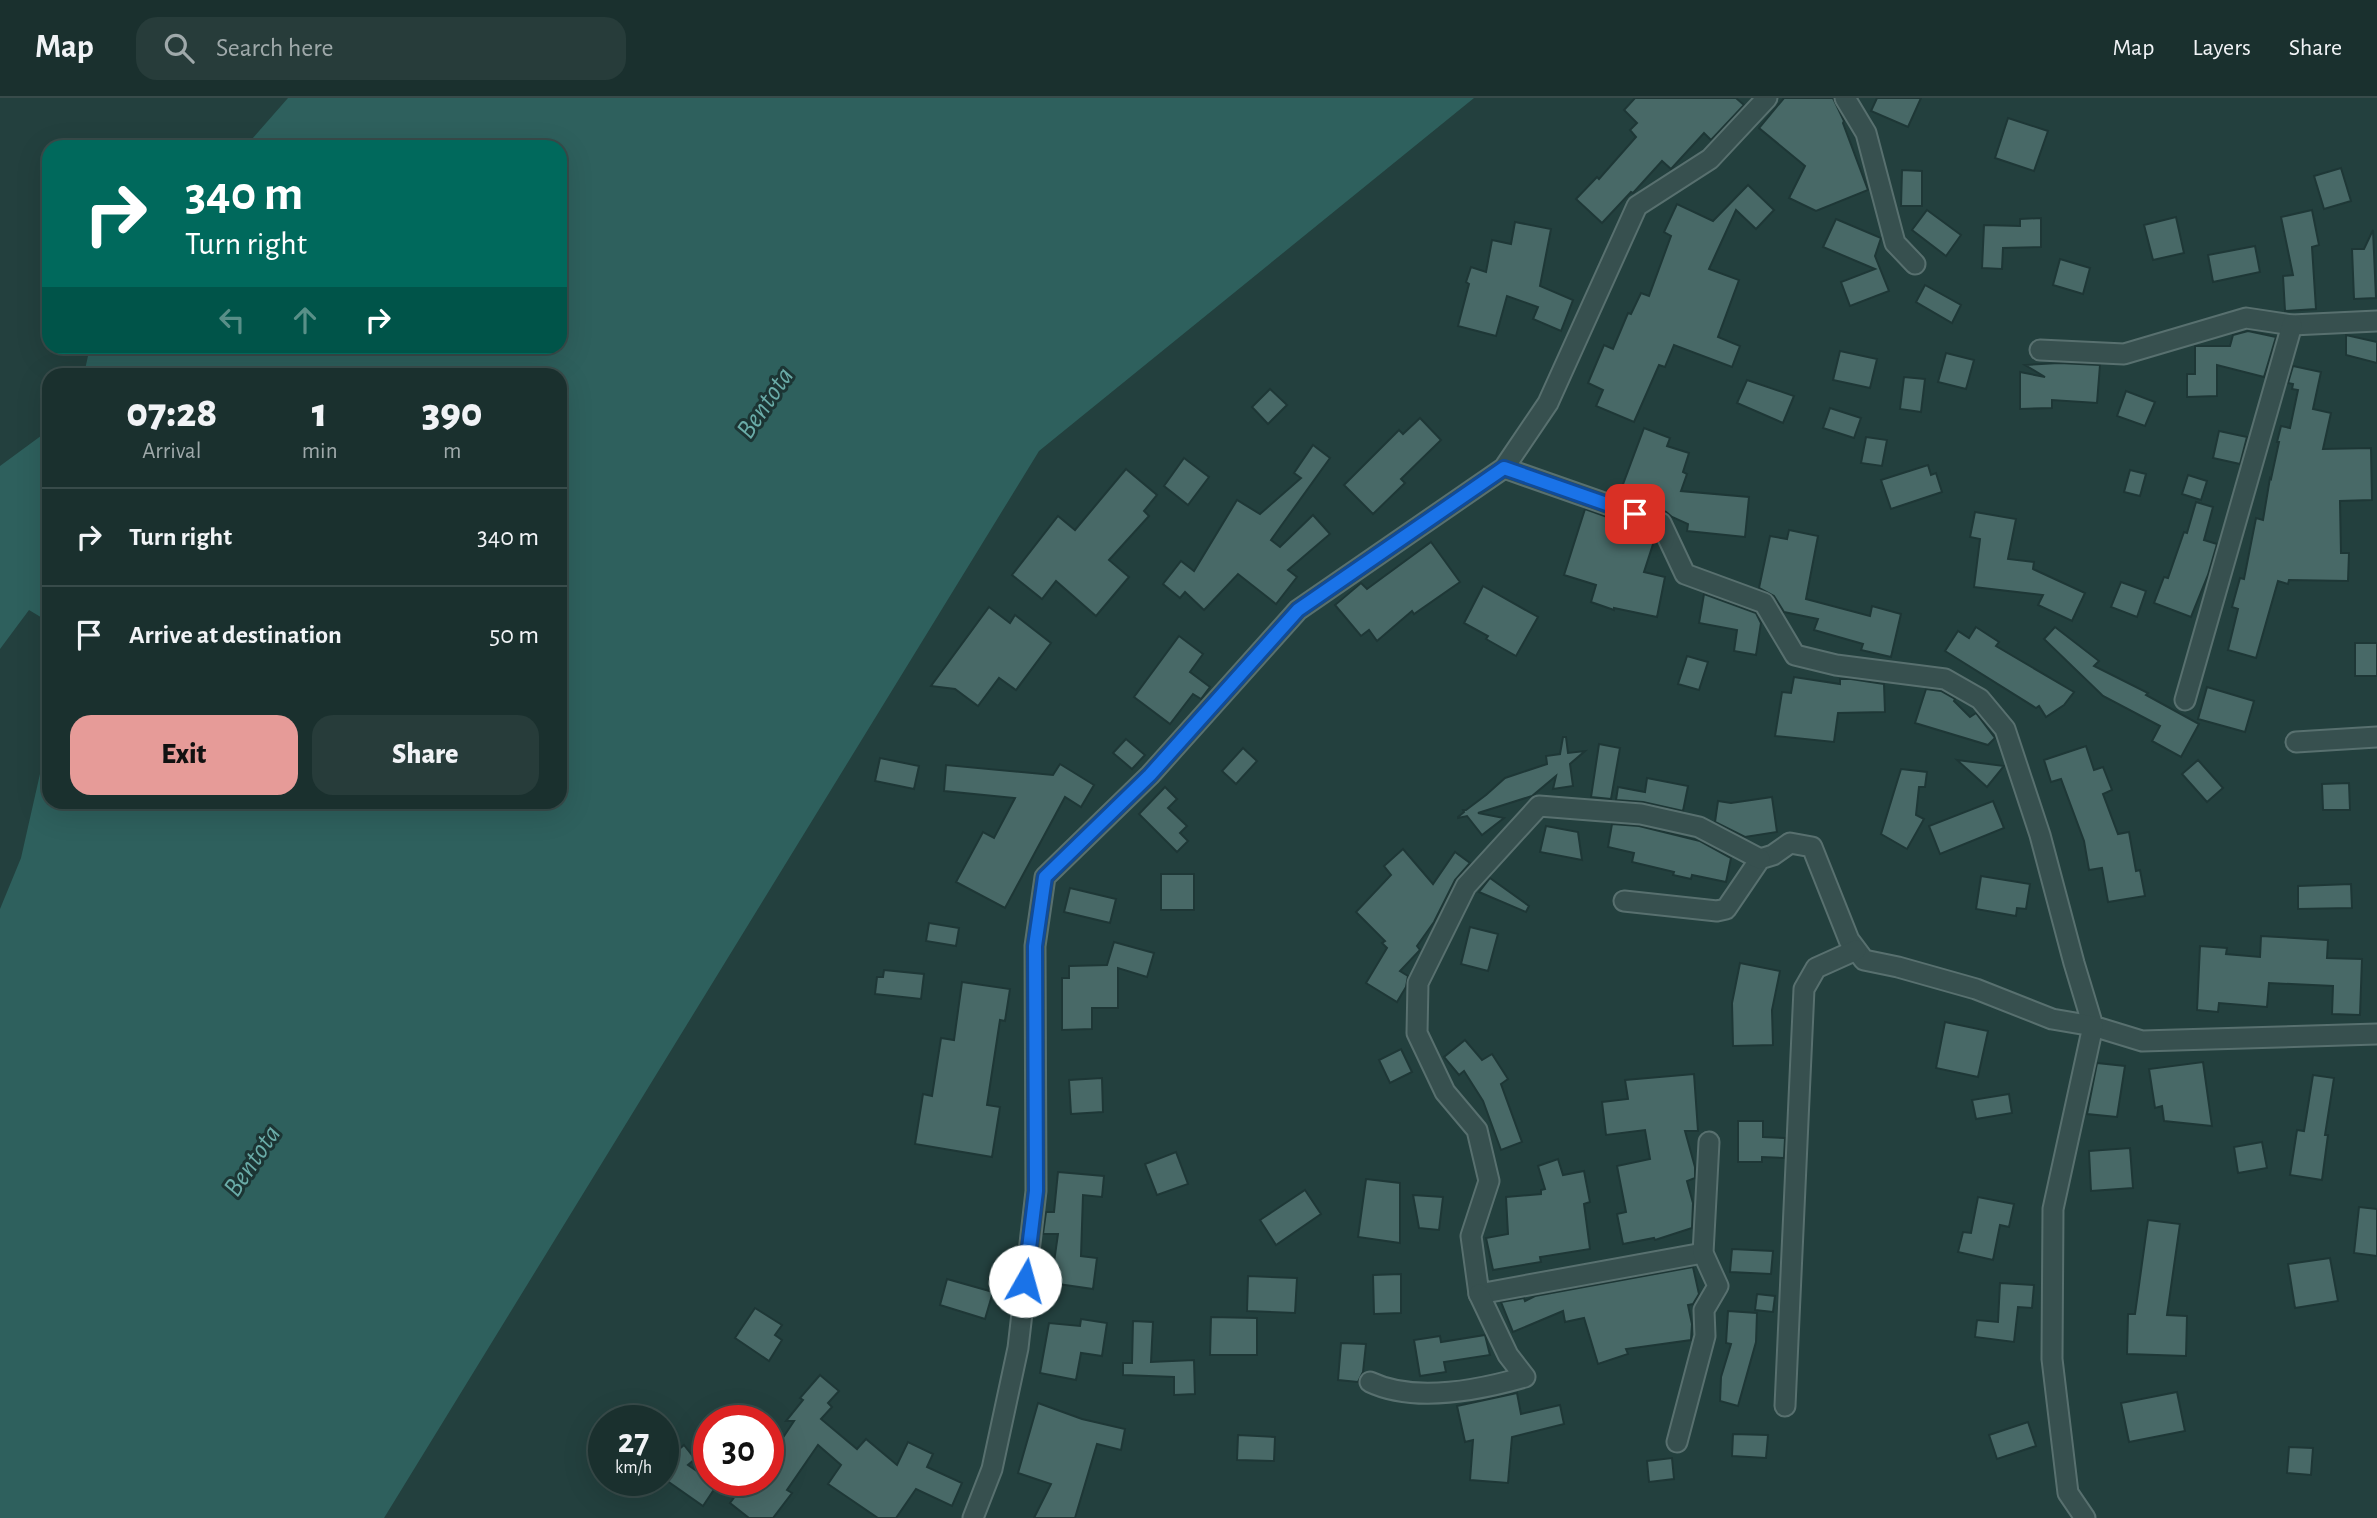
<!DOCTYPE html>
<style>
:root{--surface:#1a302e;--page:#273c3a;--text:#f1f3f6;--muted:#9fa9aa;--line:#384b4a;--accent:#e69b98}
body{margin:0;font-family:"Alegreya Sans",sans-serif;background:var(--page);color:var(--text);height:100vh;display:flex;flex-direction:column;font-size:26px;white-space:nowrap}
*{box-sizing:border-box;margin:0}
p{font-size:23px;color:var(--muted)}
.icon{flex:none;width:38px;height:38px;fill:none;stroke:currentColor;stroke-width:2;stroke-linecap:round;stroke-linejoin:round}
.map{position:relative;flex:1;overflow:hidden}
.drawer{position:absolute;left:42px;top:270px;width:525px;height:441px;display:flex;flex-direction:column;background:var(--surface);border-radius:21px;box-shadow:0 7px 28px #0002,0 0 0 2px var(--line)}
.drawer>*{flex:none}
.banner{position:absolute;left:42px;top:42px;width:525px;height:214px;border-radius:21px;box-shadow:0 7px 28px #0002,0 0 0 2px var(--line);background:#00695c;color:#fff;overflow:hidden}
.speed{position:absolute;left:588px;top:1307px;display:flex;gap:14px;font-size:35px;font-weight:700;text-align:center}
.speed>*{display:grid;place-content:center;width:91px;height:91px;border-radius:50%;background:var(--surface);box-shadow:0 7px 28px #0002,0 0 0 2px var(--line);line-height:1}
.speed small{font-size:18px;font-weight:400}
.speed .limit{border:10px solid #d22;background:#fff;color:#111}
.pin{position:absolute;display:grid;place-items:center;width:60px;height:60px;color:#fff;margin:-30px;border-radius:14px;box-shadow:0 4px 10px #0006}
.me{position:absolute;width:77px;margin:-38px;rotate:7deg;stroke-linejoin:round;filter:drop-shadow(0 0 5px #0008)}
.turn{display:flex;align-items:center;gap:24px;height:147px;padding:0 28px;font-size:32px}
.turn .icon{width:91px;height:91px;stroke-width:2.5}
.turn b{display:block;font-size:49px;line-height:60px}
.lanes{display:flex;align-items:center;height:66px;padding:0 28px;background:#0003;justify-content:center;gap:35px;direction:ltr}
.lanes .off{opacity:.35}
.eta{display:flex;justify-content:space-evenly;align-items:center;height:119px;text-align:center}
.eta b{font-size:42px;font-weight:800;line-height:49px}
.primary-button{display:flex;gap:14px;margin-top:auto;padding:14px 28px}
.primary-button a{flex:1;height:80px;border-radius:21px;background:var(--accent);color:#111;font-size:28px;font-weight:800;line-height:80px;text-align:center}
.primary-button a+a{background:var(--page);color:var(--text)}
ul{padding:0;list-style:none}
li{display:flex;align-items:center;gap:21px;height:98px;padding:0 28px;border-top:2px solid var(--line)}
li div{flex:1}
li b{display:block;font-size:26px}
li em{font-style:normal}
header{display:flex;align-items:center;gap:42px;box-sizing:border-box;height:98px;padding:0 35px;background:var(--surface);border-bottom:2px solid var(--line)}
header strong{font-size:33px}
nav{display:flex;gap:38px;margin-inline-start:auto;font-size:24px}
.search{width:490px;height:63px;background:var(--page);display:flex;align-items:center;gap:18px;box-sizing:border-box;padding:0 24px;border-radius:21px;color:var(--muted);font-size:26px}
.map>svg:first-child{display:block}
.water{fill:#2e605d}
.building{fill:#486967;stroke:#1e3736;stroke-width:2}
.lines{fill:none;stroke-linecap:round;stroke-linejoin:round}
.street-casing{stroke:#58706f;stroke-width:23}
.street{stroke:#37504f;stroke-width:19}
.route-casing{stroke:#114b97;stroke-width:18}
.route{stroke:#1a73e8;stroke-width:12}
.labels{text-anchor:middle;stroke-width:6;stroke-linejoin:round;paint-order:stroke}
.water-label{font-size:28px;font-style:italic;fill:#6aaca8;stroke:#1c3534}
</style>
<header>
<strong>Map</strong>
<div class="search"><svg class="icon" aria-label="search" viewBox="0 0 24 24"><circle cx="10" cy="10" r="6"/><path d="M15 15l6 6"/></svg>Search here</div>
<nav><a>Map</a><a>Layers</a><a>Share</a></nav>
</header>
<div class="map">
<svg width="2377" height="1420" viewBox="0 0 2377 1420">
<rect width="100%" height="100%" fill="#23403e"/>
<g class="water">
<path d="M288,0H1474L1039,353L384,1420H0V811L21,760L49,636V704H560V276H84L88,258L98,249L560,248V49H245Z"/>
<path d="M49,332V524L29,512L0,551V368Z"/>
</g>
<g class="building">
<path d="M1635,0H1736L1744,7L1711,42L1704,35L1671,71L1662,63L1633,95L1631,94L1602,125L1576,101L1597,79L1599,81L1636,39L1630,32L1637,25L1624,12Z"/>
<path d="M1784,0H1833L1844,23L1843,25L1868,92L1816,113L1789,100L1805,68L1759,30Z"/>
<path d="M1877,0H1921L1908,29L1871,13Z"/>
<path d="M2008,20L2048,33L2034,73L1995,60Z"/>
<path d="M2341,70L2351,103L2324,111L2314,78Z"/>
<path d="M1902,72L1922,73V108H1901Z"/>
<path d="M1748,87L1774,112L1756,131L1736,112L1709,171L1739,182L1718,239L1740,248L1732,269L1674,247L1665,269L1659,267L1634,324L1596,308L1603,292L1588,285L1604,247L1613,251L1628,215L1631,216L1641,195L1649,198L1671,138L1664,134L1677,106L1713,123Z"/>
<path d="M1927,112L1961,137L1946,158L1912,132Z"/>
<path d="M2312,112L2319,147L2312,149L2316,211L2285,213L2283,178L2293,177L2281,119Z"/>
<path d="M2176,119L2184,155L2153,162L2144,127Z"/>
<path d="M2041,120V149L2003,150L2002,171L1982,170L1984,127L2020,128V121Z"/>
<path d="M1836,121L1881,140L1875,158L1889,193L1850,208L1841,184L1875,171L1823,149Z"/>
<path d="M1515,124L1551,131L1540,188L1573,202L1561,233L1533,221L1538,209L1507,198L1496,238L1458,228L1469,186L1466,184L1471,169L1486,174L1492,142L1511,146Z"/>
<path d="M2373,132L2376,200L2354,201L2352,151H2364Z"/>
<path d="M2255,148L2260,174L2213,184L2208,157Z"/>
<path d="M2060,161L2090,170L2083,196L2053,187Z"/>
<path d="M1925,187L1961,207L1952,225L1916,204Z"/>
<path d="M2248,233L2276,239L2264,279L2217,267V298L2187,299V276H2195V248H2230L2233,237Z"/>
<path d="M2346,237L2377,244V265L2346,257Z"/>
<path d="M1840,253L1877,261L1870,290L1833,282Z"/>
<path d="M1946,255L1974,262L1966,291L1938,284Z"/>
<path d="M2059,265L2100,267L2097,305L2052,302V310L2020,311V274L2045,279L2025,267Z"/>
<path d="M2293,268L2321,274L2313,311L2331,315L2323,351L2371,350L2372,402L2340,403L2341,455H2349L2348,483L2289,482L2288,486L2278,483L2256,560L2228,552L2238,511L2232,509L2240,480L2244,481L2256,420L2263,422L2270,380L2271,381L2279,344H2277L2281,328L2290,330L2298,292L2292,291L2293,286L2288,285Z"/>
<path d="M1904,279L1925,281L1921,314L1900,311Z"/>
<path d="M1747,282L1794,298L1783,325L1737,305Z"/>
<path d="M1270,291L1287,307L1268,326L1252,309Z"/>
<path d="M2126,293L2155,304L2145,328L2117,318Z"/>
<path d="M1830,310L1861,320L1854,340L1823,330Z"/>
<path d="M1420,320L1441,342L1401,381L1405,385L1373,416L1344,387L1399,332L1403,336Z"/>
<path d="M1644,330L1670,340L1667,348L1689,355L1683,374L1687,376L1681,393L1749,399L1745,439L1687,433L1688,426L1672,419L1666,414L1619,397Z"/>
<path d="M2219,333L2247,339L2240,366L2213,360Z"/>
<path d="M1866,339L1887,342L1882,368L1861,365Z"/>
<path d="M1313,347L1330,360L1271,442L1280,449L1313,417L1330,436L1288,472L1297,479L1276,506L1238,476L1204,512L1185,494L1180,500L1163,486L1181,463L1194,473L1237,402L1260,416L1301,380L1294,375Z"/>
<path d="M1184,360L1209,379L1188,407L1164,388Z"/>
<path d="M1928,367L1931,377L1936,375L1942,394L1891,411L1881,382Z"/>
<path d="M1126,371L1157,397L1144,413L1149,418L1109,462L1129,479L1096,518L1056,483L1042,501L1012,477L1058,418L1075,432Z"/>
<path d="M2130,372L2146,376L2140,398L2124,394Z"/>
<path d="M2188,377L2207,383L2201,402L2182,396Z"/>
<path d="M2196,404L2213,409L2204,442L2217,446L2208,477L2191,519L2154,505L2164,479L2168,480L2184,434L2187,435Z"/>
<path d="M1585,411L1652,435L1655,440L1644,474L1665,479L1657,519L1614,510V512L1591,504L1596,487L1564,477Z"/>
<path d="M1975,414L2016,421L2008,461L2034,464L2033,471L2085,495L2072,523L2038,507L2043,497L1974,489L1980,441L1970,439Z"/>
<path d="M1789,432L1818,438L1806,501L1870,518L1872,508L1901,516L1891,559L1861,552L1863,546L1814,532L1818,521L1784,514L1774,498L1759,490L1770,438L1787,441Z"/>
<path d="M1431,444L1460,484L1414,516L1412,513L1377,543L1369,532L1361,538L1335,507L1361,485L1367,491Z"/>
<path d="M2121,484L2146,493L2137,519L2111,509Z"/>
<path d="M1483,488L1538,519L1516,558L1486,541L1488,538L1464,525Z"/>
<path d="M1704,496L1756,515L1761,525L1756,557L1734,553L1737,532L1699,525Z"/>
<path d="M989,509L1010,525L1015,517L1051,545L1016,592L999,580L978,608L955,591L931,588Z"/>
<path d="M1976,529L1999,544L1996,548L2074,594L2064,607L2046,619L2039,608L2036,610L1945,553L1958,533L1969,540Z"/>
<path d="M2055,529L2099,563L2094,568L2148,595L2146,597L2199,626L2181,659L2152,643L2160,628L2103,598L2044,541Z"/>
<path d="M1179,538L1203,556L1190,574L1210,589L1201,601L1193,596L1170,626L1134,599Z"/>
<rect x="2355" y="545" width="22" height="33"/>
<path d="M1687,558L1708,564L1699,592L1678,586Z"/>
<path d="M1794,579L1840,586V581H1851L1884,586L1885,614L1838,615L1834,644L1775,638L1782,594L1791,595Z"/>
<path d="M2207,589L2254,603L2245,634L2198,621Z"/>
<path d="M1926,591L1941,593L1955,601L1954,603L1970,619L1976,615L1995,640L1988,647L1915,625Z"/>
<path d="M1563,639H1566L1568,655L1585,653L1570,666L1573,688L1553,691L1556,678L1532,698L1478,715L1504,720L1482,737L1467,718L1458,720V719L1464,714L1463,712H1466L1486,697L1505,680L1547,666L1546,658L1560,656Z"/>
<path d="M1126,641L1145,657L1132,671L1113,655Z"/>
<path d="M1599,646L1620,650L1611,701L1591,699Z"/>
<path d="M2086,648L2094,672L2103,669L2112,692L2103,696L2118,736L2129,734L2136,773L2140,772L2145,798L2108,804L2102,770L2089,772L2084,743L2061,681L2051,684L2044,662Z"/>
<path d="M1243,650L1257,663L1236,686L1222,673Z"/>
<path d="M880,660L919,668L914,691L875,683Z"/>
<path d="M1957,662L2004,668L1987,689Z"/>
<path d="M2198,662L2223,690L2207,704L2182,676Z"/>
<path d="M1060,666L1094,687L1081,709L1065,699L1005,810L956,784L983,734L994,740L1015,700L944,693L946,667L1053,677Z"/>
<path d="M1901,671L1927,674L1925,689H1919L1916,717L1924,721L1907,751L1881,736Z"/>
<path d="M1647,680L1688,688L1683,713L1643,704L1616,702L1618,689L1645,694Z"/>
<path d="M2349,685L2350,712H2323L2322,686Z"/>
<path d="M1165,689L1177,701L1168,710L1187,728L1180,735L1188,743L1177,754L1139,716Z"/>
<path d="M1772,699L1777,734L1745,739L1715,724L1718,703L1731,705Z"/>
<path d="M1993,703L2004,730L1940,756L1929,728Z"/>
<path d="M1612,726L1639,728L1700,743L1731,760L1726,784L1692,777L1691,781L1673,777L1674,774L1632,764L1634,755L1608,749Z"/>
<path d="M1546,728L1578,734L1582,762L1540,754Z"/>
<path d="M1403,751L1433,786L1455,754L1470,765L1455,782L1434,824L1417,848L1420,852L1400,873L1408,878L1406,889L1397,904L1366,885L1387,850L1382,845L1385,843L1356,814L1391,777L1384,768Z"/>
<rect x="1161" y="776" width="33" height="36"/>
<path d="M1981,778L2030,786L2026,811L2017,810L2016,818L1976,811Z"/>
<path d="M1490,780L1529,808L1526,814L1479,794Z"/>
<path d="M2351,786L2352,810L2298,811V788Z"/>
<path d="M1070,790L1116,801L1110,825L1064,814Z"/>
<path d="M929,825L959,830L956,848L926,843Z"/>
<path d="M1470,829L1498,836L1488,873L1461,866Z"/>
<path d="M2261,838L2328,842L2327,860L2362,861L2360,917L2332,916L2333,888L2269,885L2267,909L2219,905L2218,914L2197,912L2200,848L2227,850L2226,856L2260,859Z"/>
<path d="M1114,844L1154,855L1147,879L1118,870V910H1092V931L1062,932V880H1069V868L1107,867Z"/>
<path d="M1740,865L1780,873L1772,912L1773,947L1733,948L1732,905Z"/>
<path d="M884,872L924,876L921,901L875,896L877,879H883Z"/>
<path d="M962,884L1010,891L1005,923L1000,922L987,1007L1000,1009L992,1059L915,1046L923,996L932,998L941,940L954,942Z"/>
<path d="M1945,924L1988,933L1978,979L1936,970Z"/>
<path d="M1465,942L1482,962L1492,956L1508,981L1501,986L1522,1044L1501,1052L1483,1003L1464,973L1459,977L1444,959Z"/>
<path d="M1401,951L1412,974L1390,985L1379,962Z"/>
<path d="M2203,964L2212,1028L2164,1023L2162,1008L2155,1010L2149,971Z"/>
<path d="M2097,965L2125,968L2117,1019L2087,1016Z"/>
<path d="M1694,976L1698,1033H1685L1695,1069V1080L1687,1083L1693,1105L1692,1130L1655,1142L1654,1140L1623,1146L1617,1116L1626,1114L1617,1068L1650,1061L1645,1032L1606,1037L1602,1004L1628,1001L1625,982Z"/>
<path d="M2313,977L2334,980L2325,1037H2328L2322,1082L2290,1077L2297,1032L2304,1033Z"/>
<path d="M1102,980L1103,1014L1071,1016L1069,982Z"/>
<path d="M2009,996L2012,1015L1976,1021L1972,1002Z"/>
<path d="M1738,1023H1763V1039L1785,1040L1784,1060L1762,1059V1064H1738Z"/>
<path d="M2262,1044L2267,1070L2238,1075L2234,1049Z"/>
<path d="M2130,1050L2133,1090L2091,1093L2089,1053Z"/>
<path d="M1176,1054L1188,1086L1157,1097L1145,1066Z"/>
<path d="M1558,1061L1563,1077L1584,1073L1590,1104L1584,1106L1590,1151L1540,1159L1541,1164L1493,1172L1486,1140L1508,1136L1506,1099L1541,1096V1092L1545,1091L1538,1068Z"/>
<path d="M1058,1074L1104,1078L1102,1099L1083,1097L1081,1158L1097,1160L1093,1191L1051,1185L1058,1136H1043L1046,1114H1054Z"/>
<path d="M1366,1081L1400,1085V1145L1358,1139Z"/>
<path d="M1305,1092L1321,1116L1276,1147L1260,1122Z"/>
<path d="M1413,1097L1443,1099L1439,1132L1419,1130Z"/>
<path d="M1978,1099L2014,1106L2009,1129L2000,1127L1993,1162L1958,1154L1963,1134L1971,1135Z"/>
<path d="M2359,1109L2377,1111V1158L2354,1155Z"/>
<path d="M2148,1122L2180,1126L2167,1217L2187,1218L2186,1258L2127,1256L2128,1216H2135Z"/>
<path d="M1732,1151L1773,1153L1771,1176L1730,1174Z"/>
<path d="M2330,1160L2338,1203L2295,1210L2288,1166Z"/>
<path d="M1693,1169L1699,1196L1693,1206L1688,1207L1692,1226L1691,1242L1626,1251L1628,1256L1598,1266L1584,1220L1565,1224L1563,1213L1513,1234L1501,1204L1524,1200L1525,1203L1535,1198Z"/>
<path d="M1401,1176V1215L1374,1216L1373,1177Z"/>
<path d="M1248,1178L1297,1180L1295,1215L1247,1213Z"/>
<path d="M947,1181L993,1194L985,1221L940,1207Z"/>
<path d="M2000,1185L2034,1187L2032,1210L2018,1209L2014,1244L1975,1239L1977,1222L1998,1224Z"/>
<path d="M1757,1196L1775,1198L1773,1214L1755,1212Z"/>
<path d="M755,1210L782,1227L775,1237L782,1242L769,1263L735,1240Z"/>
<path d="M1728,1213L1757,1215L1756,1244L1738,1308L1720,1303L1721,1279L1731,1246L1726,1245Z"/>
<path d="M1211,1219L1257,1220V1257H1210Z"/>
<path d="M1081,1221L1107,1225L1102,1258L1081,1255L1076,1282L1040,1275L1049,1225L1080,1228Z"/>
<path d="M1133,1223L1153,1224L1151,1264L1194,1262L1195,1296L1174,1297V1279L1123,1277V1265H1132Z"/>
<path d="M1485,1237L1490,1257L1444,1264L1446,1274L1420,1278L1414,1242L1440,1238L1441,1244Z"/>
<path d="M1341,1245L1366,1246L1363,1274L1358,1284L1338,1282Z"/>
<path d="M820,1277L839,1293L828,1305L832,1309L821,1321L857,1351L866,1341L897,1367L908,1344L933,1356L927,1369L962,1385L952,1408L916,1391L896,1420H878L828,1386L841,1367L818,1347L787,1392L792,1395L773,1420H749L730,1405L747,1382H768V1362L794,1323H786L803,1302L800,1300Z"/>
<path d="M2177,1294L2185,1333L2129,1344L2121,1305Z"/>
<path d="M1517,1295L1521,1316L1560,1307L1564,1326L1512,1339L1508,1385L1470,1382L1473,1342L1465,1344L1457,1308Z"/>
<path d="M1038,1305L1082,1321L1125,1331L1121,1352L1097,1346L1075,1420H1034L1051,1386L1018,1375Z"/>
<path d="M2028,1324L2036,1348L1997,1361L1989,1337Z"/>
<path d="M1733,1336L1768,1337L1766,1360L1732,1358Z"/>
<path d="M1238,1337L1275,1339L1274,1363L1237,1362Z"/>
<path d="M684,1347L695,1361L688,1367L717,1387L703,1408L663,1380V1365Z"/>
<path d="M2289,1349L2313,1350L2311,1377L2287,1375Z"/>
<path d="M1672,1360L1674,1381L1649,1384L1647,1363Z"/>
</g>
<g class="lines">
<g class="street-casing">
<g id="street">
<path d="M1845,0L1866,35L1895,145L1915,166"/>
<path d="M2040,252L2124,256L2246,220L2292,227L2377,223"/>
<path d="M1504,370L1661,425L1685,476L1764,505L1795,557L1836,567L1945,581L1980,601L2005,631L2040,737L2074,865L2093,928L2142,943L2377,936"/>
<path d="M2185,602L2292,227"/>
<path d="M2296,644L2377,639"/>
<path d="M1624,803L1717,813L1726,811L1760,761L1773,757L1790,745L1812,749L1849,842L1864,862L1898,869L1976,891L2052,921L2093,928L2053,1111L2052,1261L2068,1395L2085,1420"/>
<path d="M1703,1155L1479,1196L1471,1138L1489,1083L1477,1032L1445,994L1417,935L1418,885L1466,788L1539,708L1641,716L1699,729L1760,761"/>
<path d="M1370,1284C1414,1305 1480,1292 1525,1279L1508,1257L1479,1196"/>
<path d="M1785,1308L1804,891L1816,870L1856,852"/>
<path d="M1677,1344L1705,1238L1704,1212L1718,1188L1703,1155L1709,1044"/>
<path d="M973,1420L992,1371L1018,1250L1036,1093L1035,848L1045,779L1150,677L1298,512L1504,370L1548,305L1637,108L1710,61L1767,0"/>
</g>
</g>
<use href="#street" class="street"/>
</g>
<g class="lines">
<g class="route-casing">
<path id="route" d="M1025,1183L1036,1093L1035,848L1045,779L1150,677L1298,512L1504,370L1635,416"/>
</g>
<use href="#route" class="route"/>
</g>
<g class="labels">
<g class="water-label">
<text transform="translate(764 304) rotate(-56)" y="10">Bentota</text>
<text transform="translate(251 1062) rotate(-56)" y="10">Bentota</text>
</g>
</g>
</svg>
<div class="speed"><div>27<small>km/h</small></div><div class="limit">30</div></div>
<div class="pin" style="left:1635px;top:416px;background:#d93025"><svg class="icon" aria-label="arrive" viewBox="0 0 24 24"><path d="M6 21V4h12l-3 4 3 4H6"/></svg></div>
<svg class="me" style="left:1025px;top:1183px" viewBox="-20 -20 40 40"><circle r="19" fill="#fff"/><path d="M0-13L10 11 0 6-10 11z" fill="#1a73e8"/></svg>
<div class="banner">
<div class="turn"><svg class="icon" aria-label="right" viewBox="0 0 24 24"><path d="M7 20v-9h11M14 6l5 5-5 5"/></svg><div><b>340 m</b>Turn right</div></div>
<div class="lanes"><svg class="icon off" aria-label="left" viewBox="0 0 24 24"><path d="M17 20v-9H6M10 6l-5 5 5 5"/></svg><svg class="icon off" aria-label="ahead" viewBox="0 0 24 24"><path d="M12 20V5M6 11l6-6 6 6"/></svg><svg class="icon" aria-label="right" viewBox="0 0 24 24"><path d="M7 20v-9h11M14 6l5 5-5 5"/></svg></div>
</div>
<section class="drawer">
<div class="eta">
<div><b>07:28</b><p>Arrival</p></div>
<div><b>1</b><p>min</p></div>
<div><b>390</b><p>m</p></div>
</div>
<ul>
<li><svg class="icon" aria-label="right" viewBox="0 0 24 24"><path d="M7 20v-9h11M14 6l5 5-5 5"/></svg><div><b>Turn right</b></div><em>340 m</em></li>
<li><svg class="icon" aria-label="arrive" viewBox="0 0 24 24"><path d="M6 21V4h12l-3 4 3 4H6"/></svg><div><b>Arrive at destination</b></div><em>50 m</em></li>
</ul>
<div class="primary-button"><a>Exit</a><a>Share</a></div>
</section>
</div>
